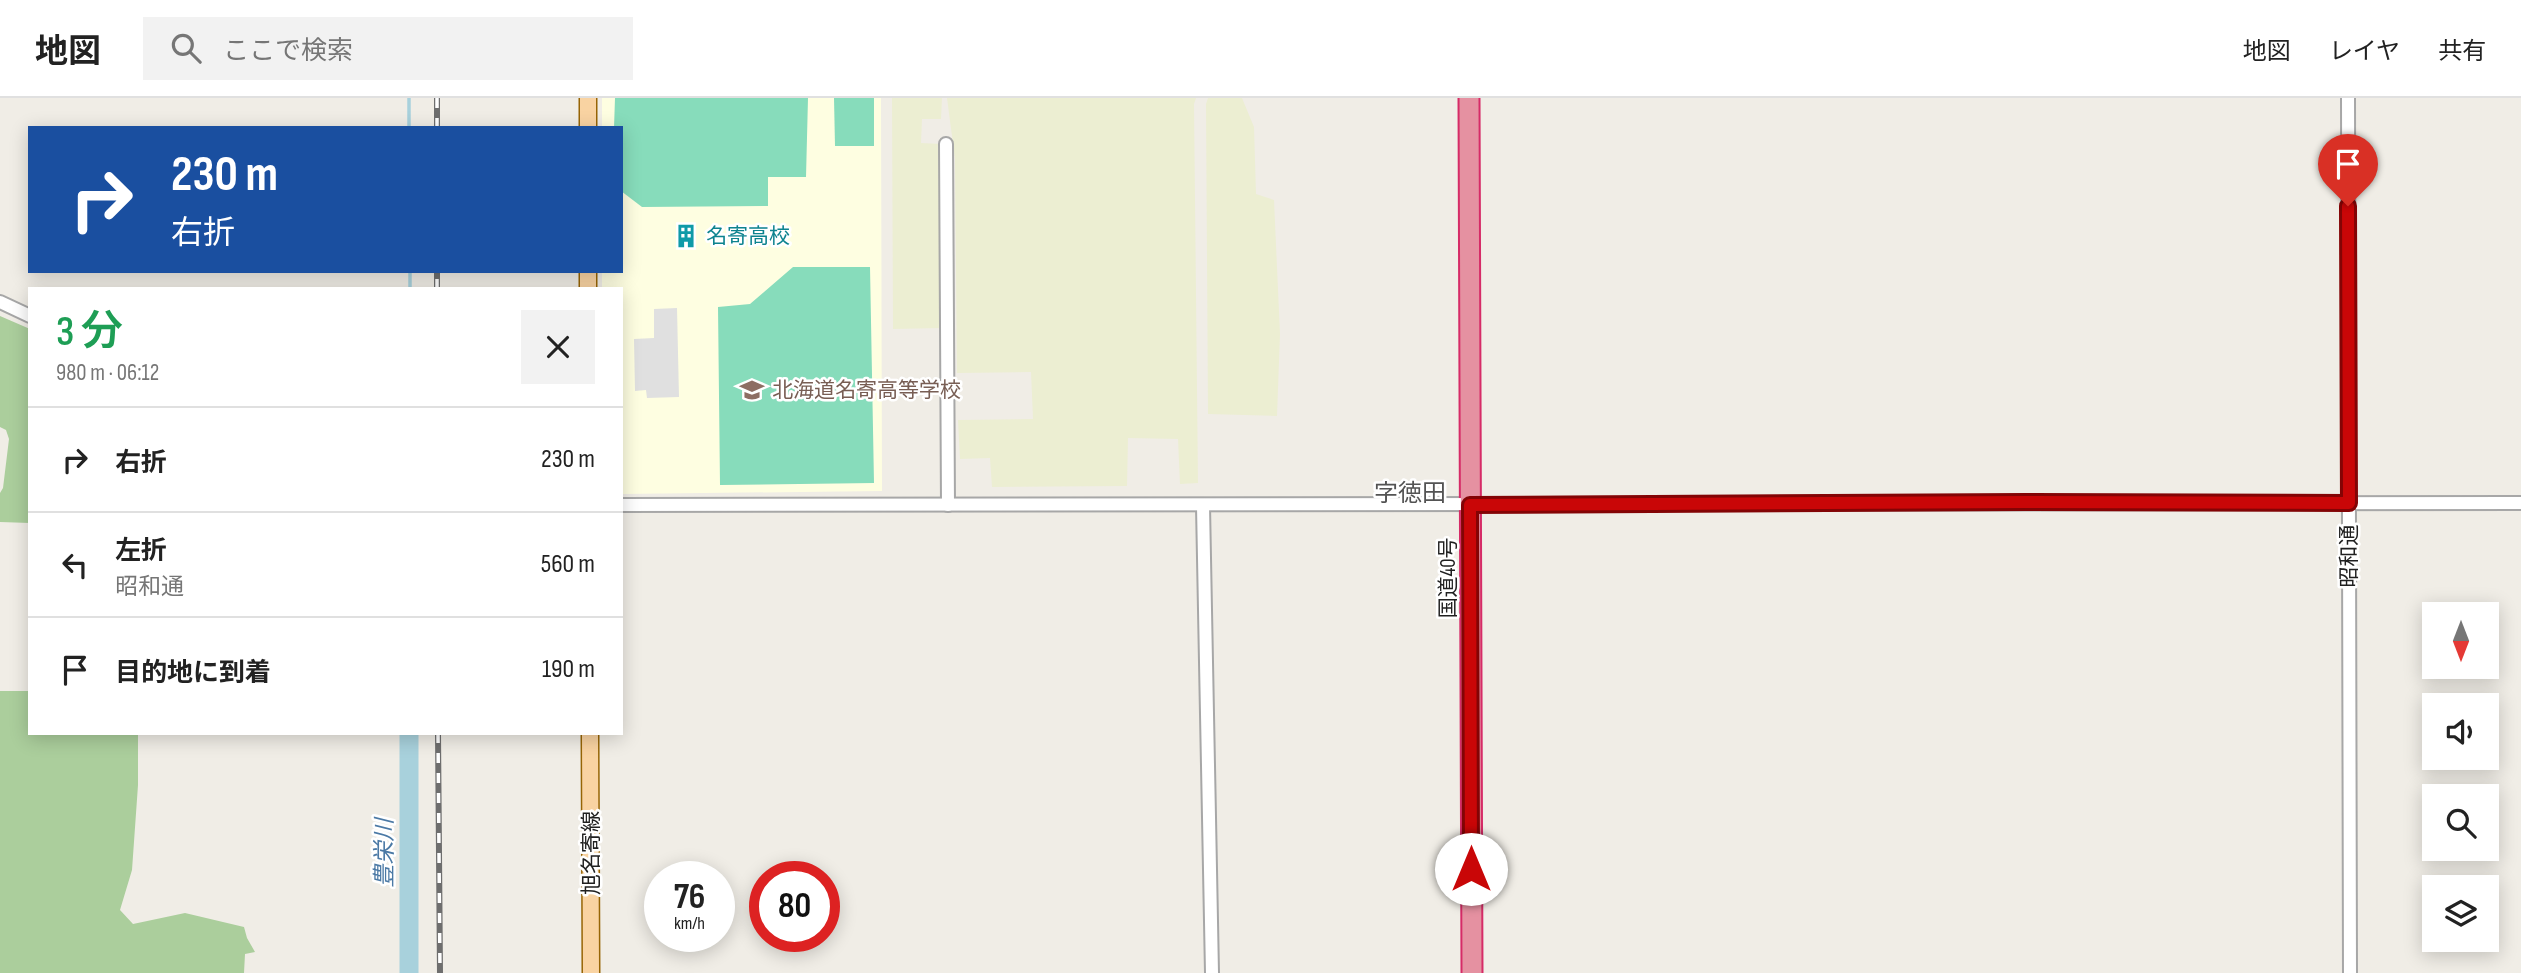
<!DOCTYPE html>
<html lang="ja">
<meta charset="utf-8">
<style>
:root{--surface:#fff;--page:#f2f2f2;--text:#222;--muted:#767676;--line:#e0e0e0}
body{margin:0;font-family:"Sofia Sans Condensed","Noto Sans JP",sans-serif;background:var(--page);color:var(--text);height:100vh;display:flex;flex-direction:column;font-size:26px;white-space:nowrap}
*{box-sizing:border-box;margin:0}
p{font-size:23px;color:var(--muted)}
.icon{flex:none;width:38px;height:38px;fill:none;stroke:currentColor;stroke-width:2;stroke-linecap:round;stroke-linejoin:round}
.map{position:relative;flex:1;overflow:hidden}
.sheet{position:absolute;left:28px;top:189px;width:595px;height:448px;display:flex;flex-direction:column;background:var(--surface);border-radius:0px;box-shadow:0 4px 18px #0003}
.sheet>*{flex:none}
.guide{position:absolute;left:28px;top:28px;width:595px;height:147px;border-radius:0px;box-shadow:0 4px 18px #0003;background:#1a4fa0;color:#fff;overflow:hidden}
.needle{width:46px;rotate:180deg}
.buttons{position:absolute;left:2422px;top:504px;display:grid;gap:14px}
.buttons a{display:grid;place-items:center;width:77px;height:77px;border-radius:0px;background:var(--surface);box-shadow:0 4px 18px #0003;font-size:35px}
.speed{position:absolute;left:644px;top:763px;display:flex;gap:14px;font-size:35px;font-weight:700;text-align:center}
.speed>*{display:grid;place-content:center;width:91px;height:91px;border-radius:50%;background:var(--surface);box-shadow:0 4px 18px #0003;line-height:1}
.speed small{font-size:18px;font-weight:400}
.speed .limit{border:10px solid #d22;background:#fff;color:#111}
.pin{position:absolute;display:grid;place-items:center;width:60px;height:60px;color:#fff;margin:-72px -30px;border-radius:50% 50% 50% 0;rotate:-45deg;box-shadow:0 0 7px #0007}
.pin .icon{rotate:45deg}
.me{position:absolute;width:77px;margin:-38px;rotate:0deg;stroke-linejoin:round;filter:drop-shadow(0 0 5px #0008)}
.turn{display:flex;align-items:center;gap:24px;height:147px;padding:0 28px;font-size:32px}
.turn .icon{width:91px;height:91px;stroke-width:2.5}
.turn b{display:block;font-size:49px;line-height:60px}
.round{display:grid;place-items:center;flex:none;width:74px;height:74px;border-radius:0px;background:var(--page)}
.overview{display:flex;align-items:center;justify-content:space-between;height:119px;padding:0 28px}
h1{font-size:42px;font-weight:600;line-height:52px;color:#1e9e55}
ul{padding:0;list-style:none}
li{display:flex;align-items:center;gap:21px;height:105px;padding:0 28px;border-top:2px solid var(--line)}
li div{flex:1}
li b{display:block;font-size:26px}
li em{font-style:normal}
header{display:flex;align-items:center;gap:42px;box-sizing:border-box;height:98px;padding:0 35px;background:var(--surface);border-bottom:2px solid var(--line)}
header strong{font-size:33px}
nav{display:flex;gap:38px;margin-inline-start:auto;font-size:24px}
.search{width:490px;height:63px;background:var(--page);display:flex;align-items:center;gap:18px;box-sizing:border-box;padding:0 24px;border-radius:0px;color:var(--muted);font-size:26px}
.map>svg:first-child{display:block}
.education{fill:#fefee1}
.farmland{fill:#eceed2}
.forest{fill:#abce9c}
.pitch{fill:#87dcbb}
.parking{fill:#e0e0e0}
.lines{fill:none;stroke-linecap:round;stroke-linejoin:round}
.stream{stroke:#a8d1dc;stroke-width:3.5}
.river{stroke:#a8d1dc;stroke-width:19}
.minor-casing{stroke:#a7a7a7;stroke-width:16}
.major-casing{stroke:#976505;stroke-width:19}
.highway-casing{stroke:#d62b67;stroke-width:23}
.minor{stroke:#fff;stroke-width:12}
.major{stroke:#f9d3a2;stroke-width:16}
.highway{stroke:#e591a1;stroke-width:19}
.rail-casing{stroke:#6e6e6e;stroke-width:6}
.rail{stroke:#fff;stroke-width:3.5;stroke-dasharray:10;stroke-linecap:butt}
.route-casing{stroke:#830405;stroke-width:18}
.route{stroke:#c90607;stroke-width:12}
.labels{text-anchor:middle;stroke-width:5;stroke-linejoin:round;paint-order:stroke}
.culture-label{font-size:21px;fill:#0d838f;stroke:#fff;text-anchor:start}
.education-label{font-size:21px;fill:#785e54;stroke:#fff;text-anchor:start}
.street-label{font-size:21px;fill:#202020;stroke:#fff}
.water-label{font-size:23px;font-style:italic;fill:#4b79a5;stroke:#fff}
.quarter-label{font-size:24px;fill:#535353;stroke:#fff}
</style>
<header>
<strong>地図</strong>
<div class="search"><svg class="icon" aria-label="search" viewBox="0 0 24 24"><circle cx="10" cy="10" r="6"/><path d="M15 15l6 6"/></svg>ここで検索</div>
<nav><a>地図</a><a>レイヤ</a><a>共有</a></nav>
</header>
<div class="map">
<svg width="2521" height="875" viewBox="0 0 2521 875">
<rect width="100%" height="100%" fill="#f0ede6"/>
<path class="education" d="M602,0H881L882,393L621,396V191H602V173H621V30H602Z"/>
<g class="farmland">
<path d="M892,0H942L941,21H922L921,45L941,46L942,230L893,231Z"/>
<path d="M947,0H1196L1194,6L1198,385L1180,386L1178,341L1128,340L1127,388L992,389L990,360L960,361L958,322L1033,321L1031,274L957,275L955,61Z"/>
<path d="M1208,0H1242L1254,29L1256,96L1274,102L1280,236L1277,318L1208,316L1206,6Z"/>
</g>
<g class="forest">
<path d="M0,218L30,231V425L0,424V395L3,390L9,341L6,332L0,329Z"/>
<path d="M0,593H30V635H138V687L132,772L120,812L133,826L185,815L244,829L247,840L255,854L245,856L244,875H0Z"/>
</g>
<g class="pitch">
<path d="M615,0H808L806,79H768V108L642,109L621,93V30H614Z"/>
<path d="M834,0H874V48H835Z"/>
<path d="M793,169H870L874,385L720,387L718,209L750,206Z"/>
</g>
<path class="parking" d="M677,210L679,299L647,300L646,292L635,293L634,241L654,240V211Z"/>
<g class="lines">
<g class="stream">
<path d="M409,0V30"/>
<path d="M410,173V191"/>
</g>
<path class="river" d="M409,635V875"/>
<g class="minor-casing">
<g id="minor">
<path d="M2348,0L2350,875"/>
<path d="M946,46L948,407"/>
<path d="M0,204L30,218"/>
<path d="M621,407L2521,405"/>
<path d="M1203,408L1212,875"/>
</g>
</g>
<g class="major-casing">
<g id="major">
<path d="M588,0V30"/>
<path d="M588,173V191"/>
<path d="M590,635L591,875"/>
</g>
</g>
<g class="highway-casing">
<path id="highway" d="M1469,0L1472,875"/>
</g>
<use href="#minor" class="minor"/>
<use href="#major" class="major"/>
<use href="#highway" class="highway"/>
<g class="rail-casing">
<g id="rail">
<path d="M437,0V30"/>
<path d="M437,191V173"/>
<path d="M438,635L440,875"/>
</g>
</g>
<use href="#rail" class="rail"/>
</g>
<g class="lines">
<g class="route-casing">
<path id="route" d="M1471,771L1470,407L2025,404L2349,405L2348,108"/>
</g>
<use href="#route" class="route"/>
</g>
<defs>
<g id="building-bare" transform="scale(1.89)"><path d="M-4-6H4V6H1V3H-1V6H-4ZM-2.5-4.3h1.7v1.8h-1.7ZM.8-4.3h1.7v1.8H.8ZM-2.5-1h1.7V.8h-1.7ZM.8-1h1.7V.8H.8Z" fill="#0f9aa8" stroke="#fff" stroke-width="2.5" paint-order="stroke"/></g>
<g id="school-bare" transform="scale(1.89)"><path d="M0-5L7-2L0 1L-7-2ZM-4 1L0 2.5L4 1V4Q0 6-4 4Z" fill="#8d6e63" stroke="#fff" stroke-width="2.5" paint-order="stroke"/></g>
</defs>
<g fill-rule="evenodd">
<use href="#building-bare" x="686" y="138"/>
<use href="#school-bare" x="752" y="292"/>
</g>
<g class="labels">
<g class="culture-label">
<text x="706" y="145">名寄高校</text>
</g>
<g class="education-label">
<text x="772" y="299">北海道名寄高等学校</text>
</g>
<g class="street-label">
<text transform="translate(2349 458) rotate(-90)" y="7">昭和通</text>
<text transform="translate(1448 480) rotate(-90)" y="7">国道40号</text>
<text transform="translate(591 755) rotate(-90)" y="7">旭名寄線</text>
</g>
<g class="water-label">
<text transform="translate(384 755) rotate(-90)" y="8">豊栄川</text>
</g>
<g class="quarter-label">
<text x="1410" y="403">字徳田</text>
</g>
</g>
</svg>
<div class="buttons">
<a><svg class="needle" viewBox="-14 -14 28 28"><path d="M0-13l5 13h-10z" fill="#e53935"/><path d="M0 13l5-13h-10z" fill="#767676"/></svg></a>
<a><svg class="icon" aria-label="sound" viewBox="0 0 24 24"><path d="M4 9h4l5-4v14l-5-4H4zM17 9q2 3 0 6"/></svg></a>
<a><svg class="icon" aria-label="search" viewBox="0 0 24 24"><circle cx="10" cy="10" r="6"/><path d="M15 15l6 6"/></svg></a>
<a><svg class="icon" aria-label="layers" viewBox="0 0 24 24"><path d="M12 4l9 5-9 5-9-5zM3 14l9 5 9-5"/></svg></a>
</div>
<div class="speed"><div>76<small>km/h</small></div><div class="limit">80</div></div>
<div class="pin" style="left:2348px;top:108px;background:#d93025"><svg class="icon" aria-label="arrive" viewBox="0 0 24 24"><path d="M6 21V4h12l-3 4 3 4H6"/></svg></div>
<svg class="me" style="left:1471px;top:771px" viewBox="-20 -20 40 40"><circle r="19" fill="#fff"/><path d="M0-13L10 11 0 6-10 11z" fill="#c90607"/></svg>
<div class="guide">
<div class="turn"><svg class="icon" aria-label="right" viewBox="0 0 24 24"><path d="M7 20v-9h11M14 6l5 5-5 5"/></svg><div><b>230 m</b>右折</div></div>
</div>
<section class="sheet">
<div class="overview"><div><h1>3 分</h1><p>980 m · 06:12</p></div><a class="round"><svg class="icon" aria-label="close" viewBox="0 0 24 24"><path d="M6 6l12 12M18 6L6 18"/></svg></a></div>
<ul>
<li><svg class="icon" aria-label="right" viewBox="0 0 24 24"><path d="M7 20v-9h11M14 6l5 5-5 5"/></svg><div><b>右折</b></div><em>230 m</em></li>
<li><svg class="icon" aria-label="left" viewBox="0 0 24 24"><path d="M17 20v-9H6M10 6l-5 5 5 5"/></svg><div><b>左折</b><p>昭和通</p></div><em>560 m</em></li>
<li><svg class="icon" aria-label="arrive" viewBox="0 0 24 24"><path d="M6 21V4h12l-3 4 3 4H6"/></svg><div><b>目的地に到着</b></div><em>190 m</em></li>
</ul>
</section>
</div>
